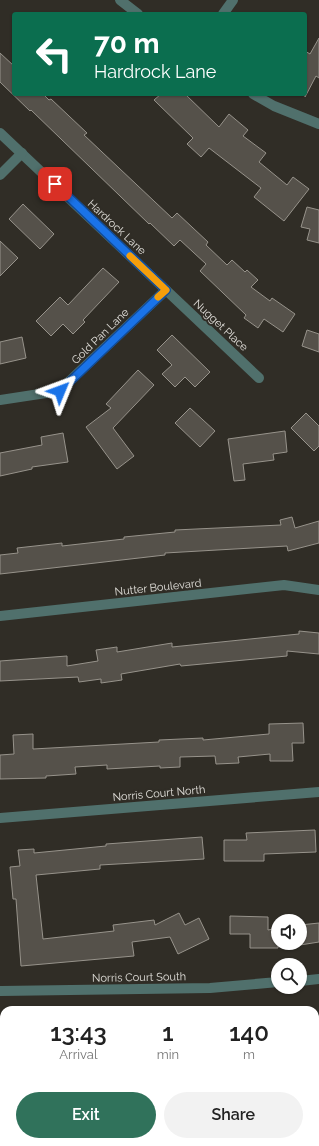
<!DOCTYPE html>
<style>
:root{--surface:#fff;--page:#f2f2f2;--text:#222;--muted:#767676;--accent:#30725b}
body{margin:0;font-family:Raleway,sans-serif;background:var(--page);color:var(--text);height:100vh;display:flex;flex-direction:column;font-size:15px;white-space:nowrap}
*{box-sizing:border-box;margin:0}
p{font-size:13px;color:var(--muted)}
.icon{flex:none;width:22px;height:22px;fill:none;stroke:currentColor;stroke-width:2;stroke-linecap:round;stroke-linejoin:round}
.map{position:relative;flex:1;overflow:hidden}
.details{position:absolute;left:0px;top:1006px;width:319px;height:140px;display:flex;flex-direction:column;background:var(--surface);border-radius:12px 12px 0 0;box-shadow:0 1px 3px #0004}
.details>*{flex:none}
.guide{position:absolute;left:12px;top:12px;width:295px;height:84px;border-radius:4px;box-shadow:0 1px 3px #0004;background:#0b6e4f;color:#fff;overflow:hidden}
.fabs{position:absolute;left:271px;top:914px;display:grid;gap:8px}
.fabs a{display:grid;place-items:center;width:36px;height:36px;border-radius:50%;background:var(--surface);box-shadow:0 1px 3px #0004;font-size:20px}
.pin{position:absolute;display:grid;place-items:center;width:34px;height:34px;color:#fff;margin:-17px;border-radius:8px;box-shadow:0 2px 6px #0006}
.me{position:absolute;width:44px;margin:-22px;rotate:46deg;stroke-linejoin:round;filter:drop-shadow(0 0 3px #0008)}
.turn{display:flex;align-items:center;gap:14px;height:84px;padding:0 16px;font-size:18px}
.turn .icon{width:52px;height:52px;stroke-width:2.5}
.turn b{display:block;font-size:28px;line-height:34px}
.eta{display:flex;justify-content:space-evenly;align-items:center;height:68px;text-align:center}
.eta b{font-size:24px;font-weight:600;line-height:28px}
.cta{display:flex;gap:8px;margin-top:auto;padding:8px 16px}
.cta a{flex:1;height:46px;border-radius:24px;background:var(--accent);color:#fff;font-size:16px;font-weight:600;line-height:46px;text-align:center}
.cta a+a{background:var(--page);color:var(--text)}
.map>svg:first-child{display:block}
.green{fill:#26583b}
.building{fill:#55514a;stroke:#97938b}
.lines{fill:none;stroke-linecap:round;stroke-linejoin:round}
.path{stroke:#85837d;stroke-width:2.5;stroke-dasharray:3 3;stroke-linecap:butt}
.minor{stroke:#50706c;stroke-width:10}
.route-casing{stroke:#114b97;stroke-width:10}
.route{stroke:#1a73e8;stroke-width:7}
.slow{stroke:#f59e0b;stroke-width:7}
.labels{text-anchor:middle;stroke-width:4;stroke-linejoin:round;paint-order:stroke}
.street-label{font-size:11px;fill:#e1dfda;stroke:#302d26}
</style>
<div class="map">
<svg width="319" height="1146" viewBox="0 0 319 1146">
<rect width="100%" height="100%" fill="#302d26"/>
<path class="green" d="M315,1015H319V1146H94L87,1142H315Z"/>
<g class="building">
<path d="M319,38V78L316,76L305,97V51L310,54Z"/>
<path d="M0,53L14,66V94H43L49,100L51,99L87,133L84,135L172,218L177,213L208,242L206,245L227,265L232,260L245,272L247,270L258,280L251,287L270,301L272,298L295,314L283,332L264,319L258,328L244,318L246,315L200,271L206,264L180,240L174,246L150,223L149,224L31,110L30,111L0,82Z"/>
<path d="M161,94H185L219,127L229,114L248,130L243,136L266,153L259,162L287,185L293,177L309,189L284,221L254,197L261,188L209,148L201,157L187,144L193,138L154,100Z"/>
<path d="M23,204L54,234L40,249L9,219Z"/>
<path d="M307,207L319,210V243L307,240L310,229L301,227Z"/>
<path d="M0,241L18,258L0,276Z"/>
<path d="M103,268L119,282L83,320L85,322L73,334L63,324L51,336L36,321L60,297L68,305Z"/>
<path d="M307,330L319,334V352L302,346Z"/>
<path d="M172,335L210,372L195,387L185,377L175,387L162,374L172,365L157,350Z"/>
<path d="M22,337L26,358L0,364V342Z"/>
<path d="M138,370L154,385L113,428L134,456L117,469L86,427L111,408L106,404Z"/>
<path d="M190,408L215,431L200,447L175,423Z"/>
<path d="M306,413L319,426V446L314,451L291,428Z"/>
<path d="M285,431L287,452L273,454L274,460L243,464L245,480L234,481L228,439Z"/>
<path d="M63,433L68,462L32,467V469L0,476V453L42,445L41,437Z"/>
<path d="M292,517L295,528L319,521V543L288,551L287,546L165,553V555L0,574V555L18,553L17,548L62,543V546L124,539V537L175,532V530L281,525L280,520Z"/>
<path d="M299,631L319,633V654L287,651V656L181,666L180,664L121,674L122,680L101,683V679L79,682L78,677L0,681V661L67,656V666L98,661L96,650L117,647V652L172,643V647L299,634Z"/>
<path d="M303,723L304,743H292L293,761H270V754L238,757L239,763L216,764L215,756L180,757V767L160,768V766L107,769V765L75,767L76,774L46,776V778L0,779V755L14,754L13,735L33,734V749L159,742V740L203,738V740L269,734V724Z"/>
<path d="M315,830L316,852L264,854V861H224V840H247L246,833Z"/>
<path d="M202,837L204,859L100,865V869L36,875L43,939L114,931L113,925L154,920L155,925L179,913L185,925L199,918L209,939L178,954L170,937L132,942L134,956L21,966L16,899H13L10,867L20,866L18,850L34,849V853L106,846V844Z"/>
<path d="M230,916L268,917V930L278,928V948H250V934H230Z"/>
<path d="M319,923V942L300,945V925Z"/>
</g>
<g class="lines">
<g class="path">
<path d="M169,1142V1146"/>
<path d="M227,1142L228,1146"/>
</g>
<g class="minor">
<path d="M120,0L138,14"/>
<path d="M223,14L233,0"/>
<path d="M253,94L274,106L319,124"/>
<path d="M0,133L259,378"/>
<path d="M0,175L22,153"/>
<path d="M0,400L59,391L166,290"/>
<path d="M0,616L284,585L319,590"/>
<path d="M0,818L319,792"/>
<path d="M300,981L319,979"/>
<path d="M1,991L210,988L278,982"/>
</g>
</g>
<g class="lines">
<g class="route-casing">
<path id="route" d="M55,184L166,290L60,391"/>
</g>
<use href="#route" class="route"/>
<path class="slow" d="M130,256L166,290L158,297"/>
</g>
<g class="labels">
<g class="street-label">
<text transform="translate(117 227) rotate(43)" y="4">Hardrock Lane</text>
<text transform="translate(221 325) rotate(43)" y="4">Nugget Place</text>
<text transform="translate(100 336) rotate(-44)" y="4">Gold Pan Lane</text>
<text transform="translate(158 587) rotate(-6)" y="4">Nutter Boulevard</text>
<text transform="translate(159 793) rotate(-5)" y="4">Norris Court North</text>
<text transform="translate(139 977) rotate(-1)" y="4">Norris Court South</text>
</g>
</g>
</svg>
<div class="fabs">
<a><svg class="icon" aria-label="sound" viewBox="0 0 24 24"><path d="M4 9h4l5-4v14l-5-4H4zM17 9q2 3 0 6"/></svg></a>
<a><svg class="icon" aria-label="search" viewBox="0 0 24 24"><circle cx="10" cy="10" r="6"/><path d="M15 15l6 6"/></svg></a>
</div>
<div class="pin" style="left:55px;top:184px;background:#d93025"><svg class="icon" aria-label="arrive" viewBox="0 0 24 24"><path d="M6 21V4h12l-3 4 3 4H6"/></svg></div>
<svg class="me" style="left:60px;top:391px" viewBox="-20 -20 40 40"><path d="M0-17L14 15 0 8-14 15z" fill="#1a73e8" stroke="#fff" stroke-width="4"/></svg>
<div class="guide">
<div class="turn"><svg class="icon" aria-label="left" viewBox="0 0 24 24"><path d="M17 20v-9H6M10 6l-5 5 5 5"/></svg><div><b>70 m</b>Hardrock Lane</div></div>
</div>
<section class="details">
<div class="eta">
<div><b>13:43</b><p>Arrival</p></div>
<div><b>1</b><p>min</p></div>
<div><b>140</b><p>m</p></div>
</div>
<div class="cta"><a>Exit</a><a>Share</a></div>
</section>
</div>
